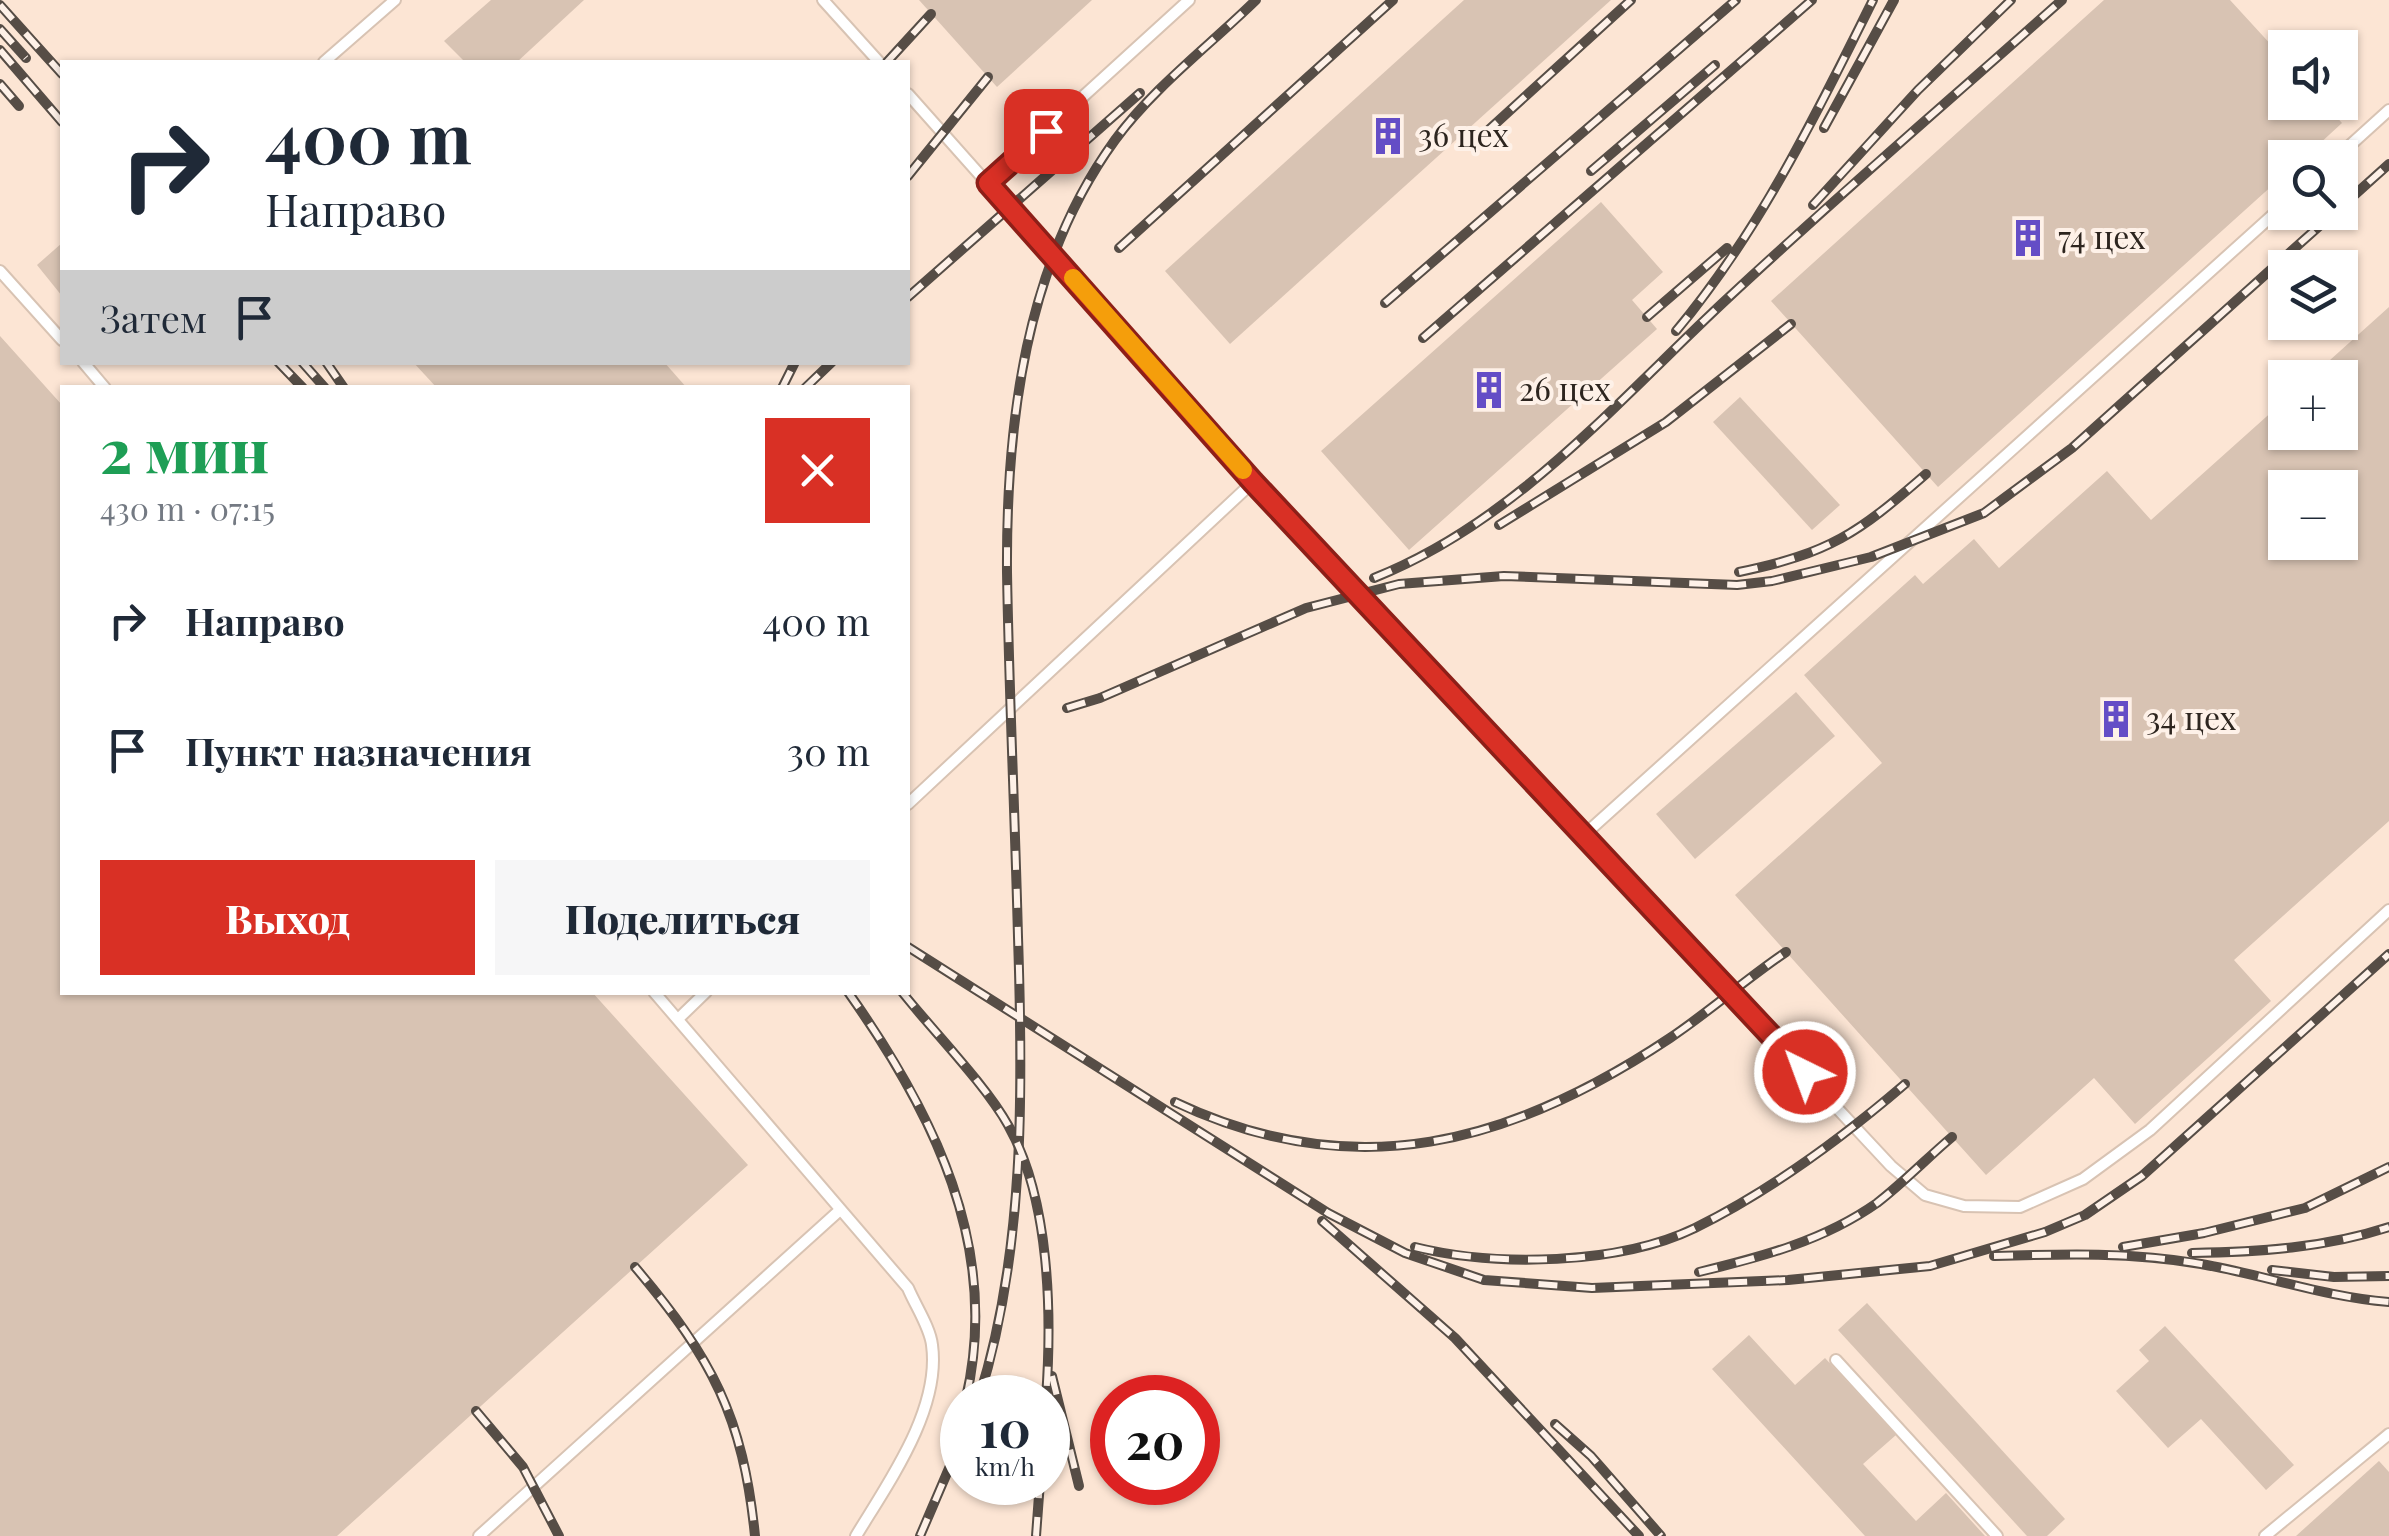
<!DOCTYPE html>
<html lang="ru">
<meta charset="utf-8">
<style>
:root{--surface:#fff;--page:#f6f6f7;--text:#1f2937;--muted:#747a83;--accent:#d93025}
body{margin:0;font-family:"Playfair Display",serif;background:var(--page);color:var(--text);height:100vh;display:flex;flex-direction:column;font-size:38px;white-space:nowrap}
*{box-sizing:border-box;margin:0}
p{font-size:32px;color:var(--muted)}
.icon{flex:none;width:55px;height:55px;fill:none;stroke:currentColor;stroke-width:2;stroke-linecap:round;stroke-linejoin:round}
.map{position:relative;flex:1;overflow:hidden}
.drawer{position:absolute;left:60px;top:385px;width:850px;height:610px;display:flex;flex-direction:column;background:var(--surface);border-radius:0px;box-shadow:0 2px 8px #0004}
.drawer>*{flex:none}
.banner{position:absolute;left:60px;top:60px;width:850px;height:305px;border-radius:0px;box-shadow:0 2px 8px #0004;background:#fff;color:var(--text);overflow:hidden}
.controls{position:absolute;left:2268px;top:30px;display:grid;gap:20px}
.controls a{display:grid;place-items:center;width:90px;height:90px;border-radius:0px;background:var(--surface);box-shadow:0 2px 8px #0004;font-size:50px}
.speed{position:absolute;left:940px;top:1375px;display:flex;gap:20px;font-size:50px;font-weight:700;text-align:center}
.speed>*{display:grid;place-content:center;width:130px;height:130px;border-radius:50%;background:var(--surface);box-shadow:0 2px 8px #0004;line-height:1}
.speed small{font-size:25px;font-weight:400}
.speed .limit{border:15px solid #d22;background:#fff;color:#111}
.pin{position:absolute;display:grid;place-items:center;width:85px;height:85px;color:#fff;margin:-42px;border-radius:20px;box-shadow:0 5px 15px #0006}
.me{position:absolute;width:110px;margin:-55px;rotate:318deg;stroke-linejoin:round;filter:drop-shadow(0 0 8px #0008)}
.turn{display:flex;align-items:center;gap:35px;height:210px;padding:0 40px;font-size:45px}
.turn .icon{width:130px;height:130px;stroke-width:2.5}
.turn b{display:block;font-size:70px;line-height:85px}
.then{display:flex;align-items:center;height:95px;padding:0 40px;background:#0003;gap:20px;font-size:38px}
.round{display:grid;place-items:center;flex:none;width:105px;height:105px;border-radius:0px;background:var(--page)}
.summary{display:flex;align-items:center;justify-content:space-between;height:170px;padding:0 40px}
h1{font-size:60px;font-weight:800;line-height:75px;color:#1e9e55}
.cta{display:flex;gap:20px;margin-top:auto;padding:20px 40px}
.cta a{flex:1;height:115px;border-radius:0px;background:var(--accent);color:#fff;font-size:40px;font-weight:800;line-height:115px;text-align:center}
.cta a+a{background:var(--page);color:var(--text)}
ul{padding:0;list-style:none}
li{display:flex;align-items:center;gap:30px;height:130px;padding:0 40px}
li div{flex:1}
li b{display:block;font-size:38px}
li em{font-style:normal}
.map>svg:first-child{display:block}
.built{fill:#fce5d4;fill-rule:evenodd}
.building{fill:#d8c3b3;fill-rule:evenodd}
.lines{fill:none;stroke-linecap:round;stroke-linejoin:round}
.service-casing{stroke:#d8c3b3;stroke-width:14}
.service{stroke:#fff;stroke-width:10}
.rail-casing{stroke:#564d46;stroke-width:10}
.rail{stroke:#fef1e8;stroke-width:6;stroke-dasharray:19;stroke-linecap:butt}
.route-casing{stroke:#8d1f18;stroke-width:25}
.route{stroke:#d93025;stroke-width:18}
.slow{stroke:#f59e0b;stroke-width:18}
.labels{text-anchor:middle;stroke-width:8;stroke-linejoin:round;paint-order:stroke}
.poi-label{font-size:32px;fill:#2d251f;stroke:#fef1e8;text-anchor:start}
</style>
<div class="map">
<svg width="2389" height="1536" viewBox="0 0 2389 1536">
<rect width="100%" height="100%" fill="#fef1e8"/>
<path class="built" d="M0,0H2389V1536H0ZM2285,48H2340V102H2285ZM62,62H908V362H62ZM2285,158H2340V212H2285ZM2285,268H2340V322H2285ZM2285,378H2340V432H2285ZM62,388H908V992H62ZM2285,488H2340V542H2285ZM962,1398H1048V1482H962ZM1112,1398H1198V1482H1112Z"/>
<g class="building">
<path d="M491,0H584L517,62H465L444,41Z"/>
<path d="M919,0H1092L997,87Z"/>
<path d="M1464,0H1611L1230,344L1165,271Z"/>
<path d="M2104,0H2230L2285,60V102H2323L2342,123L2304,158H2285V174L1938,487L1771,301Z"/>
<path d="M1601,202L1663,272L1632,300L1657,329L1409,550L1321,451Z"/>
<path d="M62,243V296L37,265Z"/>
<path d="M2389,307V821L2234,960L2271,1001L2135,1124L2094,1078L1986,1175L1735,895L1882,763L1804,675L1915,575L1923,584L1974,539L1999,568L2107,471L2151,520L2285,400V432H2340V378H2310ZM2285,488H2340V542H2285Z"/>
<path d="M0,336L62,405V992H592L748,1165L337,1536H0Z"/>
<path d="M413,362H664L687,388H437Z"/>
<path d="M1740,397L1840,505L1812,530L1713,422Z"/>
<path d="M1796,692L1835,736L1695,859L1656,814Z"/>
<path d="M1867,1303L2065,1519L2047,1536H2027L1838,1330Z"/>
<path d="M2165,1326L2294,1465L2266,1490L2201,1419L2168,1448L2116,1391L2149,1361L2139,1350Z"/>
<path d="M1749,1335L1795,1385L1825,1358L1896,1435L1863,1464L1916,1521L1946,1493L1985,1536H1865L1712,1369Z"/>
<path d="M2379,1461L2389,1472V1536H2296Z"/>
</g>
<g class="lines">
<g class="service-casing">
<g id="service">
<path d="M823,0L879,62"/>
<path d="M324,62L395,0"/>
<path d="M908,94L1253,482L1891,1166L1925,1195L1964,1206L2020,1207L2083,1179L2150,1130L2389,910"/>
<path d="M2336,158L2389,110"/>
<path d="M988,183L1189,0"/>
<path d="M0,271L62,340"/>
<path d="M83,362L105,388"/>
<path d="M908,804L1253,482"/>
<path d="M1584,835L2285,204"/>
<path d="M654,992L908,1288C915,1305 930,1327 932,1345C941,1410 888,1483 856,1536"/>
<path d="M678,1019L706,992"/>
<path d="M1836,1360L1997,1536"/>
<path d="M479,1536L840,1210"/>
<path d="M2265,1536L2389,1434"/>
</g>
</g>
<use href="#service" class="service"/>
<g class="rail-casing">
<g id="rail">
<path d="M0,5L62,74"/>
<path d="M0,29L26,58"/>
<path d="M0,50L62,122"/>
<path d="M887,62L931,14"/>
<path d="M0,84L19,106"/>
<path d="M1824,128L1894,0"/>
<path d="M1483,135L1631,0"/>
<path d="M1591,171L1715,65"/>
<path d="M908,176L988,77"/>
<path d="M1813,205L1918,90L2011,0"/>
<path d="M2340,208L2389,164"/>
<path d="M1119,248L1393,0"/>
<path d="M908,297L1140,93"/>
<path d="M1385,303L1736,0"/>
<path d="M1647,317L1727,248"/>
<path d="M1676,331C1759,232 1816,115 1873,0"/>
<path d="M1423,338L1812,0"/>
<path d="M278,362L303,388"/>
<path d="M302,362L325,388"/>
<path d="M326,362L344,388"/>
<path d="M782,388L795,362"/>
<path d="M805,388L832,362"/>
<path d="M1499,525L1666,422L1791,324"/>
<path d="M1739,572C1830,553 1857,534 1926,474"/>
<path d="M1374,578C1517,521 1617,401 1728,298C1837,196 1951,99 2062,0"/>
<path d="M1067,708L1100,698L1306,608L1399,584L1504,576L1737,585L1772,581L1871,557L1984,513L2072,448L2335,212"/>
<path d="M908,947L1328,1213L1405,1253L1484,1280L1592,1288L1788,1280L1930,1266L2045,1232L2085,1215L2142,1176L2389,954"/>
<path d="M848,992C933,1112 1001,1247 966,1398"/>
<path d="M902,992C933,1031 985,1084 1008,1125C1050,1199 1052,1314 1046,1398"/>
<path d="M1175,1102C1355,1187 1511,1144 1670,1038C1710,1011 1746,979 1786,952"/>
<path d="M1322,1221L1455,1338L1639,1536"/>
<path d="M1415,1247C1496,1267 1619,1265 1695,1228C1770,1191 1842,1138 1905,1084"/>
<path d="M2123,1247L2204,1233L2305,1208L2389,1167"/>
<path d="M2192,1253C2259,1252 2325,1248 2389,1227"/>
<path d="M1994,1256C2064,1254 2132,1252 2201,1264C2265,1275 2324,1297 2389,1302"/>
<path d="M635,1267C712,1358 743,1416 755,1536"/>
<path d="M2272,1270L2334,1277L2389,1276"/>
<path d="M1699,1272C1761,1257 1823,1241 1877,1203C1903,1183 1927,1158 1952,1137"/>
<path d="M1052,1376L1079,1486"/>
<path d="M979,1398C1025,1251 1023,1089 1018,937C1015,815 1009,694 1007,572C1006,424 1025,264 1115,140C1154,87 1209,46 1256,0"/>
<path d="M476,1411L523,1467L559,1536"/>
<path d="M1555,1424L1591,1456L1661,1536"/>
<path d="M952,1452L962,1413"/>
<path d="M920,1536L962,1438"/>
<path d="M1036,1536L1040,1482"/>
</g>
</g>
<use href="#rail" class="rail"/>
</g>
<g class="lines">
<g class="route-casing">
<path id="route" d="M1046,131L988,183L1253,482L1805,1072"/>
</g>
<use href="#route" class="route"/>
<path class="slow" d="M1073,278L1243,470"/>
</g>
<defs>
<g id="building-bare" transform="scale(3)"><path d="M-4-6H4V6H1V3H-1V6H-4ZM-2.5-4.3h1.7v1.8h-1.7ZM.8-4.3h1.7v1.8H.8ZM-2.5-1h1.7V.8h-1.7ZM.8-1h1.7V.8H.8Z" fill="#644dc6" stroke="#fef1e8" stroke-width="2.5" paint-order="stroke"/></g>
</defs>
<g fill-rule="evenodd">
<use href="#building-bare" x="1388" y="136"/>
<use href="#building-bare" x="2028" y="238"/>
<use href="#building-bare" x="1489" y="390"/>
<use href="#building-bare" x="2116" y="719"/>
</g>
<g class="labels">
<g class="poi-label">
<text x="1418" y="147">36 цех</text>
<text x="2058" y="249">74 цех</text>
<text x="1519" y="401">26 цех</text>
<text x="2146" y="730">34 цех</text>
</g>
</g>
</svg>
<div class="controls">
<a><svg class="icon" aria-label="sound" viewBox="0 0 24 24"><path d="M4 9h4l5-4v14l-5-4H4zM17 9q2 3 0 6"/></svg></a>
<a><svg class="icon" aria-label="search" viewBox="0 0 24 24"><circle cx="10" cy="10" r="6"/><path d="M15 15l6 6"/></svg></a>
<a><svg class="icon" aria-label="layers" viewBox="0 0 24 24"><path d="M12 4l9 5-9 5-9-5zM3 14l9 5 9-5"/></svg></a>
<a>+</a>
<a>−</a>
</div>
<div class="speed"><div>10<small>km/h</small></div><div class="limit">20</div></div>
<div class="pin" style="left:1046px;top:131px;background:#d93025"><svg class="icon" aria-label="arrive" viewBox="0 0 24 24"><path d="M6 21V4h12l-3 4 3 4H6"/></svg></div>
<svg class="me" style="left:1805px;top:1072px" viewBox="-20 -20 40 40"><circle r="17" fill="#d93025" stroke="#fff" stroke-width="3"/><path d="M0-11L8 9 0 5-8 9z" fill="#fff"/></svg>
<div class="banner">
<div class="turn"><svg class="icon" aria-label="right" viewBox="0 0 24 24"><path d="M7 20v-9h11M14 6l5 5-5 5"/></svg><div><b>400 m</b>Направо</div></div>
<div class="then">Затем<svg class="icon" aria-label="arrive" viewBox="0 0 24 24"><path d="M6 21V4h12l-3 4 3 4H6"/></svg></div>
</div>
<section class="drawer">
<div class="summary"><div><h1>2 мин</h1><p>430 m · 07:15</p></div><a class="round" style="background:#d93025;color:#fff"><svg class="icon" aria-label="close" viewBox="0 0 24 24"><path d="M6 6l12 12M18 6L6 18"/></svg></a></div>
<ul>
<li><svg class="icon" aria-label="right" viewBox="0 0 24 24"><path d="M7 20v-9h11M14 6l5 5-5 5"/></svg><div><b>Направо</b></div><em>400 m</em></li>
<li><svg class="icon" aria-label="arrive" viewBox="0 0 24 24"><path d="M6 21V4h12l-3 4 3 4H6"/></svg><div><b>Пункт назначения</b></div><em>30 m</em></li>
</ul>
<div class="cta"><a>Выход</a><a>Поделиться</a></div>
</section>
</div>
